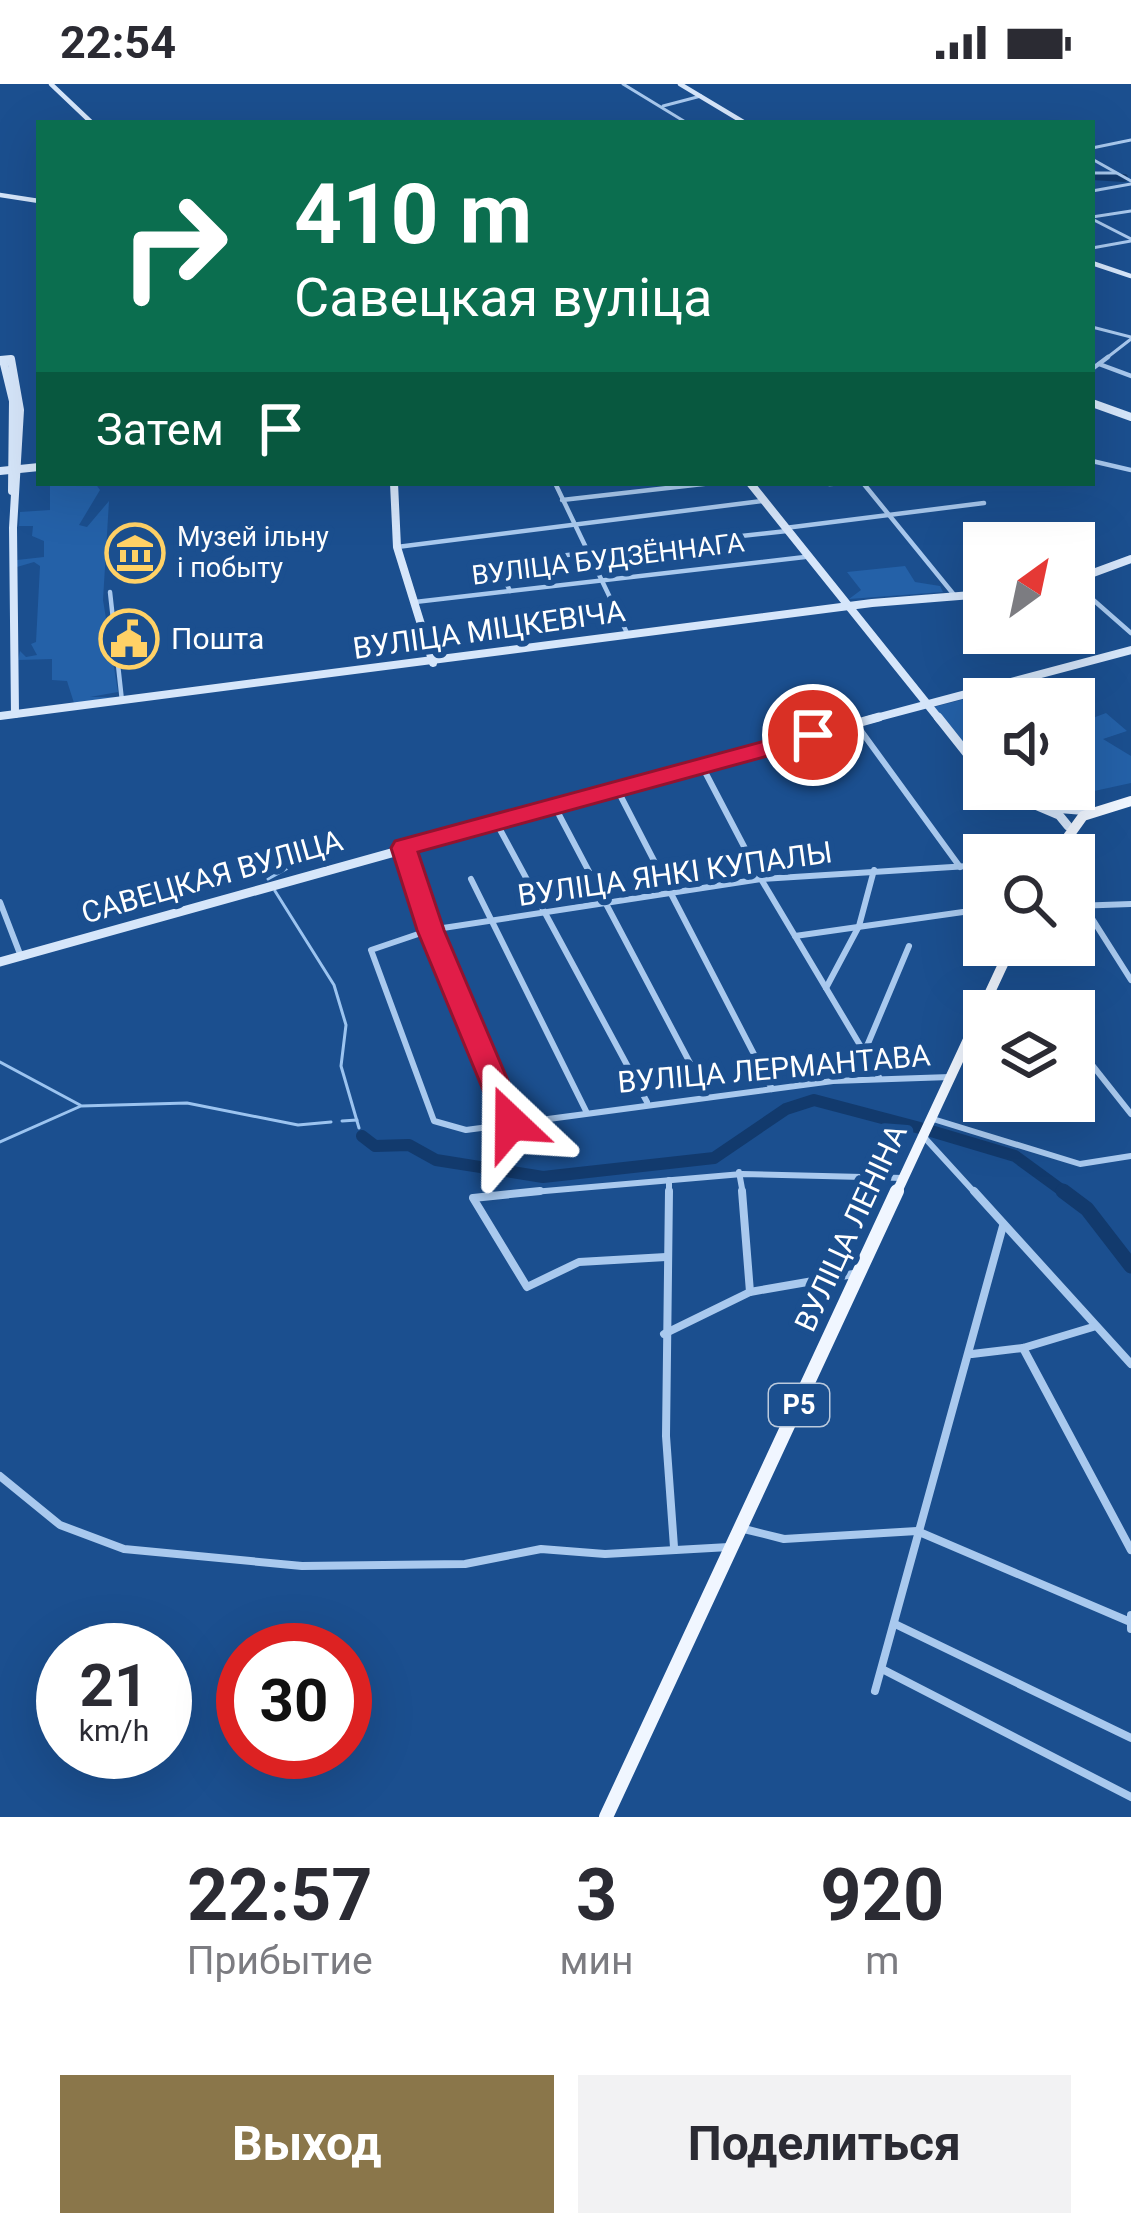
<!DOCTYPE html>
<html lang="ru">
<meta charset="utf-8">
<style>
:root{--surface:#fff;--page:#f2f2f3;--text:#2b2b33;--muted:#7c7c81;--accent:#8a764a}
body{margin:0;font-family:Roboto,sans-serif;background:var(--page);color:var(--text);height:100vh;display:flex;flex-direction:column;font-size:45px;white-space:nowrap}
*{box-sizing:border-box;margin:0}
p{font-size:39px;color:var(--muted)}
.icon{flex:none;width:66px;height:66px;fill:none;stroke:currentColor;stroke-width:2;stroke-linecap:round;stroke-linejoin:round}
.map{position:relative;height:1733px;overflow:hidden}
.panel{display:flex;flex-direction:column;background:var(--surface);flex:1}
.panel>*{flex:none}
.hud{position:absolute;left:36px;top:36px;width:1059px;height:366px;border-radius:0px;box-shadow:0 12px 48px #0002;background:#0b6e4f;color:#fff;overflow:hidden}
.needle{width:78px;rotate:33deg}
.buttons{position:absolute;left:963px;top:438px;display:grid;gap:24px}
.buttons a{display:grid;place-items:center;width:132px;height:132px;border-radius:0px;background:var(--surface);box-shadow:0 12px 48px #0002;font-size:60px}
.speed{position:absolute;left:36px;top:1539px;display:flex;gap:24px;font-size:60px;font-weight:700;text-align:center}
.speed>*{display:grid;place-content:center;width:156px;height:156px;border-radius:50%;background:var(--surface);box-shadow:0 12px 48px #0002;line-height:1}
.speed small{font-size:30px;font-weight:400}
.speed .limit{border:18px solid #d22;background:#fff;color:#111}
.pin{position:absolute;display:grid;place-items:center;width:102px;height:102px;color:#fff;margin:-51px;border:6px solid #fff;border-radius:50%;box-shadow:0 3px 12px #0007}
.me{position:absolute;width:132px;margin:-66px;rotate:337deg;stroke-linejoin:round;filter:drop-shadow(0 0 9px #0008)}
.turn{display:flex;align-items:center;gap:42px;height:252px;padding:0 60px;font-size:54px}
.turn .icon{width:156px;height:156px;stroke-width:2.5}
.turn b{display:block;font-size:84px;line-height:102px}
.then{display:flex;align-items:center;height:114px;padding:0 60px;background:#0003;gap:24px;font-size:45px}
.eta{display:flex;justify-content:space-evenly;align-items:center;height:204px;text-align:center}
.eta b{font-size:72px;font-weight:700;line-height:84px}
.button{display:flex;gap:24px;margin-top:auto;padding:24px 60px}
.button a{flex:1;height:138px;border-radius:0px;background:var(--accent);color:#fff;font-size:48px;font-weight:700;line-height:138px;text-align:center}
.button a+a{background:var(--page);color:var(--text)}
.status{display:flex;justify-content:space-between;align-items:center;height:84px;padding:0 60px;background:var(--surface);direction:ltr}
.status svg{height:33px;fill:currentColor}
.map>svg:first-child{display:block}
.green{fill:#2461a8}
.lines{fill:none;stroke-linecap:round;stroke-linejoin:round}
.stream{stroke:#9cc4f0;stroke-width:3}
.river-far2{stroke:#123a6d;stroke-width:8}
.river-far1{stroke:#123a6d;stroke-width:12}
.river{stroke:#123a6d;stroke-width:15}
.street-far3{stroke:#a9c9ee;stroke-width:3}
.street-far2{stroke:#a9c9ee;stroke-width:4.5}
.street-far1{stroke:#a9c9ee;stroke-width:6}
.street{stroke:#a9c9ee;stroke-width:8}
.secondary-far2{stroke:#d6e6fa;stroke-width:4.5}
.secondary-far1{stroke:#d6e6fa;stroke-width:8}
.secondary{stroke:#d6e6fa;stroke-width:9}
.primary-far1{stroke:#f0f6ff;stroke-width:10}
.primary{stroke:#f0f6ff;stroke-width:14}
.route{fill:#e11d48;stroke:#92132f;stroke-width:3}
.labels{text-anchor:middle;stroke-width:12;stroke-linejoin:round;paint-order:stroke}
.far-poi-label{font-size:27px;fill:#fff;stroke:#1b4f8f;text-anchor:start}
.far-street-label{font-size:27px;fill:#fff;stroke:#1b4f8f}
.shield{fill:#1b4f8f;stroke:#bbcadd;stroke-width:3}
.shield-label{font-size:27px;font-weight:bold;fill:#fff}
.street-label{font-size:30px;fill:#fff;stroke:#1b4f8f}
.poi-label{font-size:30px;fill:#fff;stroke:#1b4f8f;text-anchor:start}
</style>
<div class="status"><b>22:54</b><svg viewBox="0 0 49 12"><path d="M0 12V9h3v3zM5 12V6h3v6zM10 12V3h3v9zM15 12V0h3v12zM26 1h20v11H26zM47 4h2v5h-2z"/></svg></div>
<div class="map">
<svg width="1131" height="1733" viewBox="0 0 1131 1733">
<rect width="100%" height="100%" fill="#1b4f8f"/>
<g class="green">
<path d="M50,399H95L100,406L79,441L87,443L109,417L103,516L118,608L90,613H118L74,619L67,597L52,596V575L18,576L20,567L26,573L37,571L31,560L36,558L40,482L34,478L17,483V476L44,473V457L32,452L33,442H19L20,428L50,426Z"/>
<path d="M905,482L915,498L940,502L943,508L849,515L861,506L847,488Z"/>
<path d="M972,613L984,620V665L961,660L934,623Z"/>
<path d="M1106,629L1127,647L1103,655L1131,672V699L1076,711L1083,723L1004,705H1074V641Z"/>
</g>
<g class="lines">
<g class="stream">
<path d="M298,782L315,777"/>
<path d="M268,795L288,784"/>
<path d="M275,807L334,901L346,941L341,982L359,1044"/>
<path d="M0,978L80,1021"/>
<path d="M342,1037L357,1036"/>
<path d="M0,1058L81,1022L187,1019L298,1041L331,1038"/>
</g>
<path class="river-far2" d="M1092,92L1124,94"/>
<g class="river-far1">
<path d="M931,1047L1015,1072L1067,1110"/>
<path d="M362,1052L375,1062L409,1061L436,1076L543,1093L714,1074L786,1025L814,1016L920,1044"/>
</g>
<path class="river" d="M1063,1107L1087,1125L1131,1182"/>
<g class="street-far3">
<path d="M623,0L687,39"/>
<path d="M663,22L701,12"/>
<path d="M1092,64L1131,56"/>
<path d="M1092,75L1131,97"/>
<path d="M1092,89H1116"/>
<path d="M1092,107L1131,100"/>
<path d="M1092,133L1131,127"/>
<path d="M1092,135L1131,155"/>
<path d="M1092,164L1131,157"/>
<path d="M1092,243L1131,253"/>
<path d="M1104,276L1131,255"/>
</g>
<g class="street-far2">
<path d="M1099,280L1131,292"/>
<path d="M1092,285L1108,273"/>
<path d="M1092,377L1131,386"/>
<path d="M555,399L628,551"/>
<path d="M863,399L955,512"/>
<path d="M829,400L848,399"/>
<path d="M562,416L712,399"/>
<path d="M785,444L984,419"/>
<path d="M397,463L762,417"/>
<path d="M1074,499L1131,549"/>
<path d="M510,507L499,484L504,478L787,447"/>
<path d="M110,508L122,617"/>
<path d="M415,518L805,473"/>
</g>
<g class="street-far1">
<path d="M856,640L960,783"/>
<path d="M703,684L761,795L879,993"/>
<path d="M618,707L772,1005"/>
<path d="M556,725L708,1013"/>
<path d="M497,740L647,1018"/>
<path d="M405,767L430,846L511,1039"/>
<path d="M471,795L586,1027"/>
<path d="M0,818L20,870"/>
<path d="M1074,822L1131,820"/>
<path d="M1086,825L1131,896"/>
<path d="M795,852L984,825"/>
<path d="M826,904L859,842L874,786"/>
<path d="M984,921L1031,920L1049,927"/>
<path d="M1074,958L1131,1030"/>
<path d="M864,969L909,862"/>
<path d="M950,993L833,997L466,1046L434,1037L371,866L430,846L761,795L984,781"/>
<path d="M933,1035L1080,1080L1131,1072"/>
<path d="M924,1053L976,1110"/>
<path d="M739,1088L743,1110"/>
<path d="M510,1110L742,1090L903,1094"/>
<path d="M669,1110V1096"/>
</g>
<g class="street">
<path d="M540,1107L473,1114L527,1203L579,1178L666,1173"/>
<path d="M669,1107L666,1352L674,1463"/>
<path d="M974,1107L1131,1280"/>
<path d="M750,1208L859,1189"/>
<path d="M664,1250L750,1208L742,1107"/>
<path d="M1023,1264L1131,1466"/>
<path d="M972,1270L1023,1264L1093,1243"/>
<path d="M0,1392L60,1441L124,1465L302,1482L465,1480L541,1465L605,1470L729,1463"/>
<path d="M744,1445L784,1455L917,1447L1128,1537"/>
<path d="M1131,1531V1545"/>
<path d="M895,1540L1131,1654"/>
<path d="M882,1585L1131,1713"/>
<path d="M875,1607L1003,1142"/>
</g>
<g class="secondary-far2">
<path d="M51,0L92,39"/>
<path d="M680,0L745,39"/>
<path d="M0,111L39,117"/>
<path d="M1092,179L1131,192"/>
<path d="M5,276H11"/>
</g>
<g class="secondary-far1">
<path d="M0,276L11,275L20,326L13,444L15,630"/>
<path d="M3,276L13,317L12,407"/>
<path d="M1092,319L1131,333"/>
<path d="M0,387L39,383"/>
<path d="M394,399L397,463L433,579"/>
<path d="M750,399L940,636"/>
<path d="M1074,496L1131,475"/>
<path d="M0,632L872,519L984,510"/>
<path d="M868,636L1131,566"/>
</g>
<g class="secondary">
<path d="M938,633L984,691"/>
<path d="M997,705L1059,731L1068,742"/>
<path d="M1053,724L1090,727"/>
<path d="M0,878L879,633"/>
</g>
<g class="primary-far1">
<path d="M1055,771L1083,732L1131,717"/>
<path d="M896,1110L1012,861"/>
</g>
<path class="primary" d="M606,1733L897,1107"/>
</g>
<path class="route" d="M813,644L825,651L822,657L418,768L444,846L526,1039L522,1047H500L417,846L391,764L395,757Z"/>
<defs>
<g id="museum-ring" transform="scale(3)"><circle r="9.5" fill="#1b4f8f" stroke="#ffd166" stroke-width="1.5"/><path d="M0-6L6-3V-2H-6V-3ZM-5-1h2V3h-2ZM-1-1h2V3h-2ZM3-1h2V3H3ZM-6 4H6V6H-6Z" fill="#ffd166"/></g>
<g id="civic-ring" transform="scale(3)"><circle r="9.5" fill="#1b4f8f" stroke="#ffd166" stroke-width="1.5"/><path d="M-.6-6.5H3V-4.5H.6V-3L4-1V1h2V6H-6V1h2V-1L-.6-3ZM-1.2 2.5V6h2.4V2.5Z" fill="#ffd166"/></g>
</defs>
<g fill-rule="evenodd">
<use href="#museum-ring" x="135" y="469"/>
<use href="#civic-ring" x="129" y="555"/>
</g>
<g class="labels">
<g class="far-poi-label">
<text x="177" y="462">Музей ільну<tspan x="177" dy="31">і побыту</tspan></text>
</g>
<g class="far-street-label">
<text transform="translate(608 475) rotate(-7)" y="9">ВУЛІЦА БУДЗЁННАГА</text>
</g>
<rect class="shield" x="769" y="1300" width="60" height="42" rx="9"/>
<g class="shield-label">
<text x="799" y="1330">Р5</text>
</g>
<g class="street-label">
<text transform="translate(489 546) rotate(-8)" y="10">ВУЛІЦА МІЦКЕВІЧА</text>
<text transform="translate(675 790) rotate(-8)" y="10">ВУЛІЦА ЯНКІ КУПАЛЫ</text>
<text transform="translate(212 793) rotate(-16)" y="10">САВЕЦКАЯ ВУЛІЦА</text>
<text transform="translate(774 985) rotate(-5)" y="10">ВУЛІЦА ЛЕРМАНТАВА</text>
<text transform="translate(851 1144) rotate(-65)" y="10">ВУЛІЦА ЛЕНІНА</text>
</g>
<g class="poi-label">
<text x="171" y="565">Пошта</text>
</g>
</g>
</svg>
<div class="buttons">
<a><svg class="needle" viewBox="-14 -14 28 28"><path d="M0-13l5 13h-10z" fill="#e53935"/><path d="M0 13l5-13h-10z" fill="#7c7c81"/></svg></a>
<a><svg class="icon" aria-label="sound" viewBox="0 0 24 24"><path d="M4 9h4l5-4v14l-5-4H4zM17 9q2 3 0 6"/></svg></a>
<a><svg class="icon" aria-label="search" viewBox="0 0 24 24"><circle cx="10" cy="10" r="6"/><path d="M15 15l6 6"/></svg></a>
<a><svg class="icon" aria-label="layers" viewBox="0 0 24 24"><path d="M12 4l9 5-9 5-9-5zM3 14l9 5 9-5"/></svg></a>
</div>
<div class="speed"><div>21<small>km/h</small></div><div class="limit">30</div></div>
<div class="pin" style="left:813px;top:651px;background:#d93025"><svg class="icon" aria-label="arrive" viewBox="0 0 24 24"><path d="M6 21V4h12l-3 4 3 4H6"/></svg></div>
<svg class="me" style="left:511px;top:1039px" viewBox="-20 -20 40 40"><path d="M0-17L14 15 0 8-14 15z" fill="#e11d48" stroke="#fff" stroke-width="4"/></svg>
<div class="hud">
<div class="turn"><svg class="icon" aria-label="right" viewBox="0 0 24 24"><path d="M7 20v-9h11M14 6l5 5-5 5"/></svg><div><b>410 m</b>Савецкая вуліца</div></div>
<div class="then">Затем<svg class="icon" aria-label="arrive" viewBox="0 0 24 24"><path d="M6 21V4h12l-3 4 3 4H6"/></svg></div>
</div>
</div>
<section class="panel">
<div class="eta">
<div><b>22:57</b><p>Прибытие</p></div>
<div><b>3</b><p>мин</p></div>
<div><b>920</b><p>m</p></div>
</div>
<div class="button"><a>Выход</a><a>Поделиться</a></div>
</section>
